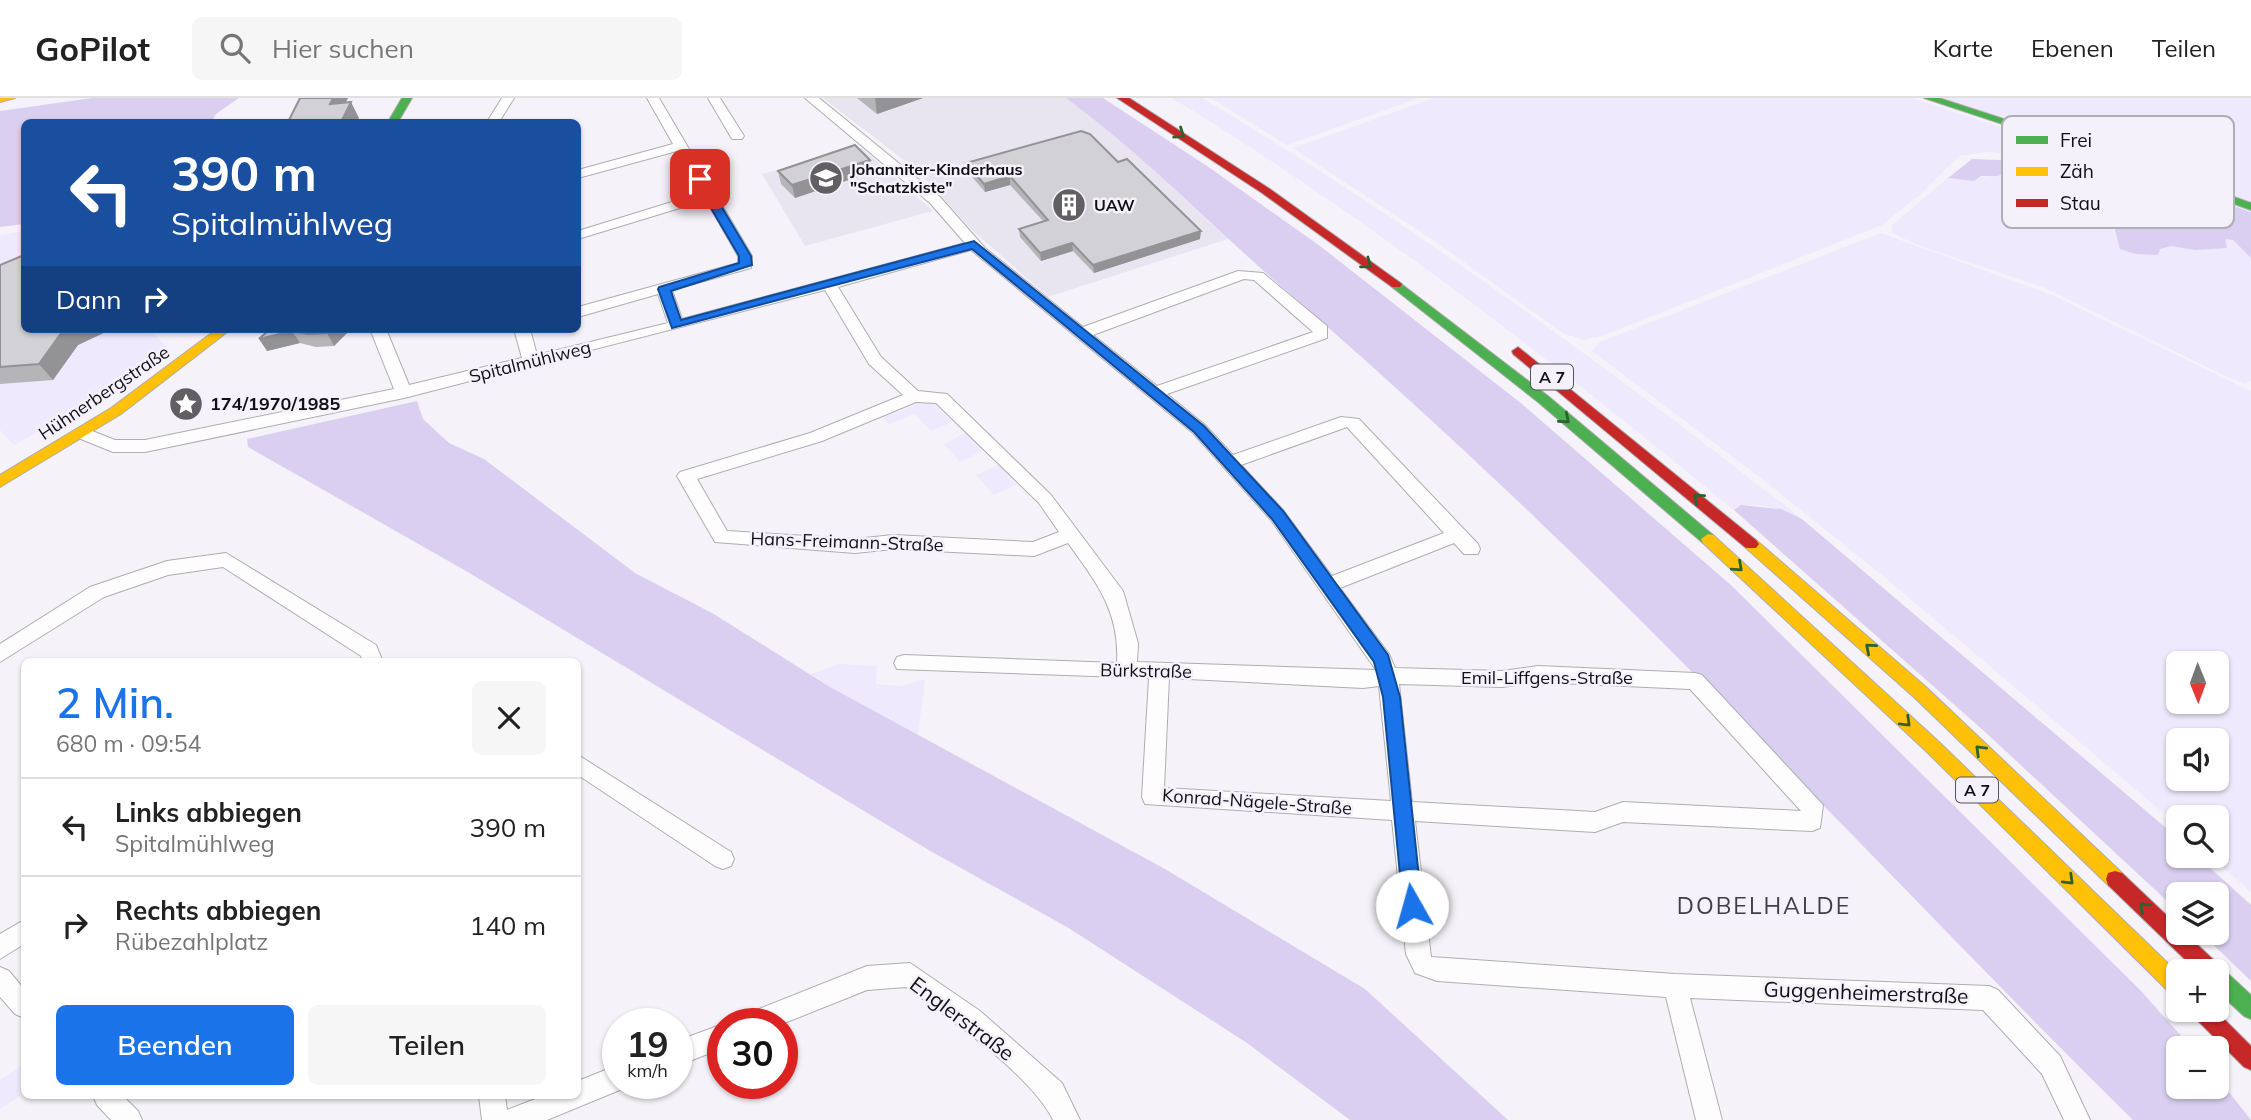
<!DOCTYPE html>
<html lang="de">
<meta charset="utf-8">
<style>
:root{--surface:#fff;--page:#f6f6f6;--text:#222;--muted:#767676;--line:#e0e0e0;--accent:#1a73e8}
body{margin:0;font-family:Mulish,sans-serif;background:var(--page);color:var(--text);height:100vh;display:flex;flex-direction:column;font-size:26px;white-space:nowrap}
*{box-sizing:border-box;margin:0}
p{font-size:23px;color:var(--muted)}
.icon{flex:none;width:38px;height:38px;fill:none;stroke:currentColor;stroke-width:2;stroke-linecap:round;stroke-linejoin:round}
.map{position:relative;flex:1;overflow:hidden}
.sheet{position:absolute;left:21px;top:560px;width:560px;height:441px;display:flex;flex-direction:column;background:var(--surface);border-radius:10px;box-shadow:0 2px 5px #0004}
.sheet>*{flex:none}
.top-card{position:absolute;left:21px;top:21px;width:560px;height:214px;border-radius:10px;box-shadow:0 2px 5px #0004;background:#1a4fa0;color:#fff;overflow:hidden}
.needle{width:46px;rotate:179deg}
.controls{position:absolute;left:2166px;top:553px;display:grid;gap:14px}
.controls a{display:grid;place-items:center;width:63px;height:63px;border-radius:10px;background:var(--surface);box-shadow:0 2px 5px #0004;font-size:35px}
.speed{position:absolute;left:602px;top:910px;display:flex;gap:14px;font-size:35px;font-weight:700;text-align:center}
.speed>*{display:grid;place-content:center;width:91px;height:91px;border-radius:50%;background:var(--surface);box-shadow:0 2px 5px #0004;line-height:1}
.speed small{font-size:18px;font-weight:400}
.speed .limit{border:10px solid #d22;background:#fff;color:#111}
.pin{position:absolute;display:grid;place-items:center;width:60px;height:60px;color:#fff;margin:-30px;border-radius:14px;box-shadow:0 4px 10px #0006}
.me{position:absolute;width:77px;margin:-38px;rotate:353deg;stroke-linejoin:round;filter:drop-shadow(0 0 5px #0008)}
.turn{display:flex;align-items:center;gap:24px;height:147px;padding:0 35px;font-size:32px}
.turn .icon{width:91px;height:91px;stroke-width:2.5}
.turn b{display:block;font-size:49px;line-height:60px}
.then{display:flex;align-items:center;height:66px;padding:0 35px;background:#0003;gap:14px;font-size:26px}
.round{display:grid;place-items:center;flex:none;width:74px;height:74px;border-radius:10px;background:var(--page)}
.headline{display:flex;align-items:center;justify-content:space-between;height:119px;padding:0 35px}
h1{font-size:42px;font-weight:600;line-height:52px;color:var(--accent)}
.action{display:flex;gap:14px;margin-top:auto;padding:14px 35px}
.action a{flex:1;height:80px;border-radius:10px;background:var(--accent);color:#fff;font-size:28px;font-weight:600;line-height:80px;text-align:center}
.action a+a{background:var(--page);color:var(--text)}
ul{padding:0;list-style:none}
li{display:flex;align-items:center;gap:21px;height:98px;padding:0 35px;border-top:2px solid var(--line)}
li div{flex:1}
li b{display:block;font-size:26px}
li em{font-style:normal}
header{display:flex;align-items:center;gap:42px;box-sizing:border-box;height:98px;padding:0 35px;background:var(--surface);border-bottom:2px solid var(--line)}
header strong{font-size:33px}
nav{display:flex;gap:38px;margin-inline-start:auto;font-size:24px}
.search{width:490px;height:63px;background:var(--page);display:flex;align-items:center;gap:18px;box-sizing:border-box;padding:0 24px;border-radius:10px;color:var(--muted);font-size:26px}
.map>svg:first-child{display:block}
.built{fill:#e8e5f1}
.green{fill:#eee9fc;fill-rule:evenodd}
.forest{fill:#dacff1}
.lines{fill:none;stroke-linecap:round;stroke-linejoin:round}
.street-casing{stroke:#aeadb1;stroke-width:2}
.fast-casing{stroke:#aeadb1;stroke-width:2}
.slow-casing{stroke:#aeadb1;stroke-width:2}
.jam-casing{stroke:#aeadb1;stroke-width:2}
.street{fill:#fefdfe;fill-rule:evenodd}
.fast{fill:#4caf50;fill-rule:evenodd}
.slow{fill:#ffc107;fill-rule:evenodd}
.jam{fill:#c62828;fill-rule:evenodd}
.wall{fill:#b5b4b7}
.shaded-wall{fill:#939295}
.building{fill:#d2d1d5;stroke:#939295;stroke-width:2}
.oneway{stroke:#2e6032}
.route{fill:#1a73e8;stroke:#114b97;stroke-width:2}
.labels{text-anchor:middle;stroke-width:5;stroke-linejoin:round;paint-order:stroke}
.far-poi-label{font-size:16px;font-weight:bold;fill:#111013;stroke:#f4f1fb;text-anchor:start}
.shield{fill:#f4f1fb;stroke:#555459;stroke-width:2}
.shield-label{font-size:16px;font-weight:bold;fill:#111013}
.street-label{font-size:18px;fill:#111013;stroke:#f4f1fb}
.poi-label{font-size:18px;font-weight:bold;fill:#111013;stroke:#f4f1fb;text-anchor:start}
.near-street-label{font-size:21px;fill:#111013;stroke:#f4f1fb}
.near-neighbourhood-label{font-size:23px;letter-spacing:2px;fill:#403e45;stroke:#f4f1fb}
.key{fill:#f4f1fb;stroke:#b0aeb5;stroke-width:2}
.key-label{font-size:19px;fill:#111013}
</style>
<header>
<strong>GoPilot</strong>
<div class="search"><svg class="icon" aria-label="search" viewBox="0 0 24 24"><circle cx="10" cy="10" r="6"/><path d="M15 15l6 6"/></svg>Hier suchen</div>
<nav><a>Karte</a><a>Ebenen</a><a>Teilen</a></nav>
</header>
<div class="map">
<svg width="2251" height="1022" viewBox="0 0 2251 1022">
<rect width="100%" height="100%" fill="#f5f3f9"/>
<g class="built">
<path d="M823,0H1066L1108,30L1228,141L1048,199L971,131L918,73Z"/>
<path d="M862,50L933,113L805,148L762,76Z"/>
</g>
<g class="green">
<path d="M1172,0H1202C1412,125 1610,271 1802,421C1783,412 1754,400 1734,412C1553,264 1371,121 1172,0Z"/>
<path d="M1211,0H1419L1287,47Z"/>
<path d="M1434,0H1912L2065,50L2066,54L2055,59L1987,54L1959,58L1922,95L1882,127L1605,237L1584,242L1564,236L1436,144L1293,50Z"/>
<path d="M1939,0H2251V105Z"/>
<path d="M2007,73C2022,75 2037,72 2051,74C2075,77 2102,91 2121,104L2113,132L2120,151L2135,156L2171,148L2195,152L2227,149L2224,141L2233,142L2251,160V283L2245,286L2223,277L2045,190L1920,148L1892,135V127L1948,80C1959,84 1997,78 2007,73Z"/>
<path d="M19,134L24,135V231H150L170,253L121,288L14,347L0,332V137Z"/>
<path d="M1881,135L2052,197L2251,293V794L2211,758H2217V719H2179V728L1888,482L1766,384L1592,253L1600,244ZM2179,565H2217V604H2179ZM2179,642H2217V681H2179Z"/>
<path d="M930,302L952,324L931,333L915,316L889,326L883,319Z"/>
<path d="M966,335L983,353L960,364L944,346Z"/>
<path d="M998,367L1016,387L994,397L976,377Z"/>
<path d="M840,566L877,568L876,586L902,588L925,581L918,637L830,589L811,576Z"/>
<path d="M24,966V995L0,1011V982Z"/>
</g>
<g class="forest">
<path d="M92,0H239L216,16L211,24H24V126L0,129V13Z"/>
<path d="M1066,0H1103L1207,68L1320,148L1522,306L1732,488L2141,893L2192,950H2179V989H2217V979L2251,1022H2133C1983,874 1839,721 1690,572C1556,436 1417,306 1273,181C1204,121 1140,54 1066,0Z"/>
<path d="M2088,57L2251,114V160L2233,142L2225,141L2227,150L2195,152L2171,148L2160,151L2158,157L2135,156L2120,151L2111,119L2121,104L2107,94L2049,74L2028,76L2007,73L1998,78H1981L1974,83L1948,80L1972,61L2053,64Z"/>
<path d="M417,303L423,321L449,345L484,361L635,475L712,515L830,589L1165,771L1365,891L1508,1022H1350L1247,945L1067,829L932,754L466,473L248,349L247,341Z"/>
<path d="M1741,407L1781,411L1802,421L2172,735L2179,741V758H2197L2251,807V883L2201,835H2217V796H2179V814L1984,633L1734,412Z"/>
</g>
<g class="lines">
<g class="street-casing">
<g id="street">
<path d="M502,0H514L499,24H487Z"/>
<path d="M647,0H659L752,158L751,170L672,192L682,221L965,145L930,105L805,0H819L940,99L985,150L1083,229L1238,173L1263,175L1327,228V240L1167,296L1205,327L1233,357L1341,319L1359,321L1478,446L1480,451L1478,456H1464L1454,445L1340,490L1389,556L1395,570L1502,573L1538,568L1695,575L1702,577L1823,707L1820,730L1812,733L1623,724L1595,734L1415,723L1431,859L1675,876L1989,888L1998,892L2060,958L2090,1022H2064L2042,976L1983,912L1690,900L1722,1022H1696L1666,899L1437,883L1415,875L1406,856L1392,722L1145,706L1142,699L1149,580L897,571L894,565L897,559L904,557L1117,565C1120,513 1096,484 1068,445L1034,458L893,451L855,455L715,444L677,378L680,374L810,335L903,297L869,266L825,192L404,300L145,354H113L76,339L74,335L82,329L115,342H145L394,291L370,231H386L409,287L522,260L514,231H530L537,257L668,225L658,196L578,219V209L738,165V158L706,102L578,141V133L701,95L677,53L578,80V72L673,46ZM971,152L1193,335L1271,422L1376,572L1137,564L1138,545L1123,493L1051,397L947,296L918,293L881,259L838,189ZM1244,181L1254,182L1313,234L1157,288L1093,237ZM916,304L936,305L1039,405L1059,434L1033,444L893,437L855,441L727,433L697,381L822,343ZM1347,329L1444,435L1332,478L1283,412L1241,367ZM1169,580L1363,590L1379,588L1391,703L1164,690ZM1538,584L1690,591L1801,713L1623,704L1595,714L1412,704L1399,586L1502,589Z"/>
<path d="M708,0H720L744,38L742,41H732Z"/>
<path d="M226,455L376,547L383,564H363L361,558L223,469L168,477L104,499L0,564V546L90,489L167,463Z"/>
<path d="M578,657L731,754L734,761L731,768L723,771L715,768L578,677Z"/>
<path d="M24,822V846L0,861V836Z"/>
<path d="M910,865L980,913L1062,985L1080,1022H1053C1032,978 948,919 906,889L867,892L782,926H741L744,917L867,868Z"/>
<path d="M0,869L9,873L24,891V920L15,916L0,899Z"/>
<path d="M723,926V950L677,968V943Z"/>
<path d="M618,967V985H629L627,989L547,1022H482L479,998H505L507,1012L543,998H578V983Z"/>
<path d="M93,998H123L138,1013L142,1022H111L97,1007Z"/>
</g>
</g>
<g class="fast-casing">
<g id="fast">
<path d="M402,0H412L398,24H388Z"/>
<path d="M1924,0H1939L2131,62L2251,105V112L2123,66Z"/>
<path d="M1396,182L1548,298L1713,437L1715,441L1713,445H1703L1538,304L1392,189L1390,186Z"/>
<path d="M2217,870L2224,872L2251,897V921L2244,918L2217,893V873H2210Z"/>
</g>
</g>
<g class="slow-casing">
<g id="slow">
<path d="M0,0H15L0,4Z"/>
<path d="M217,231H231L121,316L0,389V377L111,310Z"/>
<path d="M1708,436L1713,437L1939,644L2179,876V899L2172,897L1927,654L1703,445L1701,441Z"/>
<path d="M1751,440L1756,442L1927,590L2122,775L2124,781L2122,787L2115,789L2108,787L1915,600L1746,450L1743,446L1746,442Z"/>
</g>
</g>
<g class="jam-casing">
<g id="jam">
<path d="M1117,0H1129L1270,91L1402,186L1400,189H1392L1262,95Z"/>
<path d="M1518,249L1756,442L1759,446L1756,450H1746L1513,256L1512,253Z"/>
<path d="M2115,773L2122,775L2179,829V835H2185L2218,866L2221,873L2218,880L2217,873H2197L2108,787L2106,781L2108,775Z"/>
<path d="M2191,912H2215L2251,948V972L2244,969L2194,919Z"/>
</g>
</g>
<use href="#street" class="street"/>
<use href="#fast" class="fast"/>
<use href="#slow" class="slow"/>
<use href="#jam" class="jam"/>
</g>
<g class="wall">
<path d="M857,0H923L877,16Z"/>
<path d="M1118,64L1200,141L1094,175L1073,153L1041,163L1020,139L1019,131L1043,123L1010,87L985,94L967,73L966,65Z"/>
<path d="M778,73L872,74L795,100L781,86Z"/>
<path d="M0,167L24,231H112L78,247L53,282L0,286Z"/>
<path d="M270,231H351L334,248L316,249L300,245L267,253Z"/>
</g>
<g class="shaded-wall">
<path d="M333,0H348L338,22L330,6Z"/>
<path d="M875,0H923L877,16Z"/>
<path d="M351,4L359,20L357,24H341Z"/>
<path d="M870,62L872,74L795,100L792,87Z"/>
<path d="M1010,78V87L985,94L984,86Z"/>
<path d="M1201,133L1200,141L1094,175L1093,167Z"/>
<path d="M1072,145L1073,153L1041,163L1040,155Z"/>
<path d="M64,231H112L78,247L53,282L39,266Z"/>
<path d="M331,231H351L334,248L327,235Z"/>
<path d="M292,233L300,245L267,253L259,241Z"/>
</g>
<g class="building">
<path d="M300,0H333L330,6L351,4L341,24H288Z"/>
<path d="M1081,33L1090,36L1118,64L1127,61L1201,133L1093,167L1072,145L1040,155L1019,131L1048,122L1010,78L984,86L966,65Z"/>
<path d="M855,47L870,62L792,87L778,73Z"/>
<path d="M24,157V231H64L39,266L0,269V167Z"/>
<path d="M270,231H331L327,235L308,236L292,233L259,241Z"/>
</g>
<defs><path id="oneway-chevron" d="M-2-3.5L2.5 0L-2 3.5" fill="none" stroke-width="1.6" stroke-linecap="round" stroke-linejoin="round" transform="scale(1.75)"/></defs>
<g class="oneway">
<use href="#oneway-chevron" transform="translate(1180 36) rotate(34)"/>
<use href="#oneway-chevron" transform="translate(1367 166) rotate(37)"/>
<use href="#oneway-chevron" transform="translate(1565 321) rotate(40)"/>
<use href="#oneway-chevron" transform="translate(1698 400) rotate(-139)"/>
<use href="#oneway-chevron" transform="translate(1738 469) rotate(42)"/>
<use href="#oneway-chevron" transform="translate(1870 550) rotate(-139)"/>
<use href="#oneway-chevron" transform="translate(1906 624) rotate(44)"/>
<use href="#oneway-chevron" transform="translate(1980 652) rotate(-136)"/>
<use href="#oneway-chevron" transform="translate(2069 782) rotate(44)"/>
<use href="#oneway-chevron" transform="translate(2144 809) rotate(-136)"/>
</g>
<path class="route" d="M700,77L705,81L751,158L752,167L671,193L681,222L974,143L1204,328L1283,413L1388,557L1400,599L1422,808L1419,814L1412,817L1405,814L1403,808L1383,599L1374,564L1272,421L1194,334L972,151L672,230L658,191L659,189L739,165V158L694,81Z"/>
<defs>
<g id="school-disc" transform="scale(1.75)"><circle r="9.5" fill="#615f64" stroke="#f4f1fb"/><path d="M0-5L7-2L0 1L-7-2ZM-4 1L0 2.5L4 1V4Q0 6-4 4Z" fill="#fff"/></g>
<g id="building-disc" transform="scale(1.75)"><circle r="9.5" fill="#615f64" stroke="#f4f1fb"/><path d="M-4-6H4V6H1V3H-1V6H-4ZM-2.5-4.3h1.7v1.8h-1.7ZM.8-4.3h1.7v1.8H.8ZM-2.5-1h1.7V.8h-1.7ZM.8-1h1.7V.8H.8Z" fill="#fff"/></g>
<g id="sight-disc" transform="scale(1.75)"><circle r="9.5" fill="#615f64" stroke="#f4f1fb"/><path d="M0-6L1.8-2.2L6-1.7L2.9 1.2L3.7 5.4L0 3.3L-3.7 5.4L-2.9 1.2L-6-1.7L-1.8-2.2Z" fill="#fff"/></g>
</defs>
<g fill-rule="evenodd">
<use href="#school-disc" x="826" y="80"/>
<use href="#building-disc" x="1069" y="107"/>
<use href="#sight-disc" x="186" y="306"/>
</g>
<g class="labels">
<g class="far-poi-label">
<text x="850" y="77">Johanniter-Kinderhaus<tspan x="850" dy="18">"Schatzkiste"</tspan></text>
<text x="1094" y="113">UAW</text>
</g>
<g class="shield">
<rect x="1531" y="266.5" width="42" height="25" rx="5"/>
<rect x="1956" y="679.5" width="42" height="25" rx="5"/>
</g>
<g class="shield-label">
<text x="1552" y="285">A 7</text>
<text x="1977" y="698">A 7</text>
</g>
<g class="street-label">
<text transform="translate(530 264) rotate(-14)" y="6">Spitalmühlweg</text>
<text transform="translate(104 295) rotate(-34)" y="6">Hühnerbergstraße</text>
<text transform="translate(847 444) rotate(2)" y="6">Hans-Freimann-Straße</text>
<text transform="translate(1146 573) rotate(1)" y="6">Bürkstraße</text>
<text x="1547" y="586">Emil-Liffgens-Straße</text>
<text transform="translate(1257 704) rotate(4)" y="6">Konrad-Nägele-Straße</text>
</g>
<g class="poi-label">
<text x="210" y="312">174/1970/1985</text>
</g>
<g class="near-street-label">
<text transform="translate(1866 895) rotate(2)" y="7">Guggenheimerstraße</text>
<text transform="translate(962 921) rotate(37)" y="7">Englerstraße</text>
</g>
<g class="near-neighbourhood-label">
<text x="1764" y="816">DOBELHALDE</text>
</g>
</g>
<rect x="2002" y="18" width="232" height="112" rx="10" class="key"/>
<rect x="2016" y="38" width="32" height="8" fill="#4caf50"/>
<rect x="2016" y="69" width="32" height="9" fill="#ffc107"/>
<rect x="2016" y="101" width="32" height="8" fill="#c62828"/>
<g class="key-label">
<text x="2060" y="49">Frei</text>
<text x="2060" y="80">Zäh</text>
<text x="2060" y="112">Stau</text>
</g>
</svg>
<div class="controls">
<a><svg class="needle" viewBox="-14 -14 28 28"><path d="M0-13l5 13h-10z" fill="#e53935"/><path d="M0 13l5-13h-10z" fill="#767676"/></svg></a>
<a><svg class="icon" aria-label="sound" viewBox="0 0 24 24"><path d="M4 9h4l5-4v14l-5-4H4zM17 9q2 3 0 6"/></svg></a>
<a><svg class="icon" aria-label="search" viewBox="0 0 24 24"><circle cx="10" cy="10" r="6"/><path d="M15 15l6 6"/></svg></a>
<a><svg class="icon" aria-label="layers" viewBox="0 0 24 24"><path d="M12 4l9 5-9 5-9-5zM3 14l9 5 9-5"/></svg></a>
<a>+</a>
<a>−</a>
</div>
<div class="speed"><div>19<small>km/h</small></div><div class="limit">30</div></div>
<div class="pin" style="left:700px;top:81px;background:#d93025"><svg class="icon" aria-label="arrive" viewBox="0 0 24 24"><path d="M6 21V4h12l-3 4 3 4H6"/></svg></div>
<svg class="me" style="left:1412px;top:808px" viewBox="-20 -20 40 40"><circle r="19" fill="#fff"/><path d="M0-13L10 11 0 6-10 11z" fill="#1a73e8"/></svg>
<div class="top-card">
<div class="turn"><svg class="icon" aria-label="left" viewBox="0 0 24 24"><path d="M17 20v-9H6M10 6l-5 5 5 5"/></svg><div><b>390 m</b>Spitalmühlweg</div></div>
<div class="then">Dann<svg class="icon" aria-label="right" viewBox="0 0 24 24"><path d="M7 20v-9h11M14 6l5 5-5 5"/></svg></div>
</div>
<section class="sheet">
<div class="headline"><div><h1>2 Min.</h1><p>680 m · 09:54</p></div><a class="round"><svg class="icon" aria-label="close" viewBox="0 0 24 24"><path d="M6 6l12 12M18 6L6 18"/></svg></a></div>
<ul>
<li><svg class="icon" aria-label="left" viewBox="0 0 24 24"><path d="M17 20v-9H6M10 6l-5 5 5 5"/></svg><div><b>Links abbiegen</b><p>Spitalmühlweg</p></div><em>390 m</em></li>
<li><svg class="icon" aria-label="right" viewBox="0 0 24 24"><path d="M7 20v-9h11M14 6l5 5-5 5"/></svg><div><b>Rechts abbiegen</b><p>Rübezahlplatz</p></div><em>140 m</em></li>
</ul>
<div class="action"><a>Beenden</a><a>Teilen</a></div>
</section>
</div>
